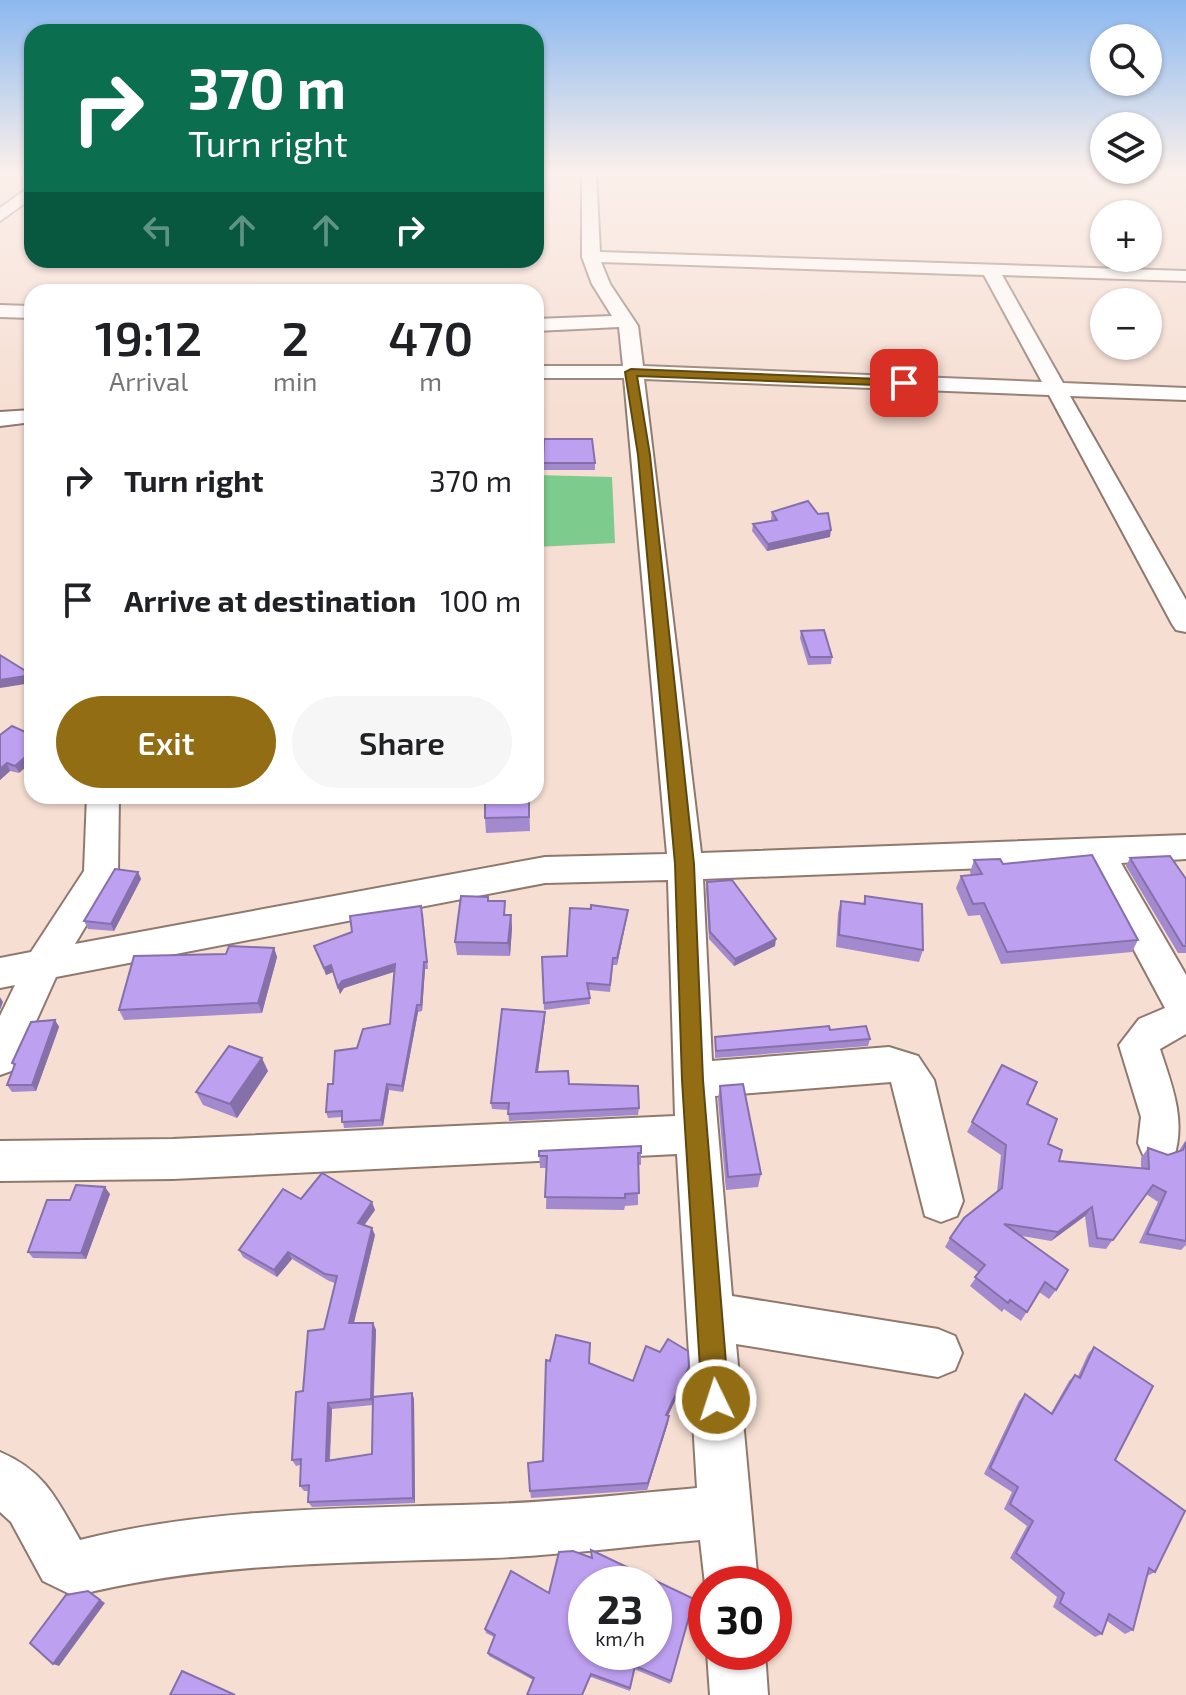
<!DOCTYPE html>
<meta charset="utf-8">
<style>
:root{--surface:#fff;--page:#f6f6f6;--text:#202124;--muted:#757577;--accent:#926d14}
body{margin:0;font-family:"Exo 2",sans-serif;background:var(--page);color:var(--text);height:100vh;display:flex;flex-direction:column;font-size:30px;white-space:nowrap}
*{box-sizing:border-box;margin:0}
p{font-size:26px;color:var(--muted)}
.icon{flex:none;width:44px;height:44px;fill:none;stroke:currentColor;stroke-width:2;stroke-linecap:round;stroke-linejoin:round}
.map{position:relative;flex:1;overflow:hidden}
.drawer{position:absolute;left:24px;top:284px;width:520px;height:520px;display:flex;flex-direction:column;background:var(--surface);border-radius:24px;box-shadow:0 2px 6px #0004}
.drawer>*{flex:none}
.hud{position:absolute;left:24px;top:24px;width:520px;height:244px;border-radius:24px;box-shadow:0 2px 6px #0004;background:#0b6e4f;color:#fff;overflow:hidden}
.fabs{position:absolute;left:1090px;top:24px;display:grid;gap:16px}
.fabs a{display:grid;place-items:center;width:72px;height:72px;border-radius:50%;background:var(--surface);box-shadow:0 2px 6px #0004;font-size:40px}
.speed{position:absolute;left:568px;top:1566px;display:flex;gap:16px;font-size:40px;font-weight:700;text-align:center}
.speed>*{display:grid;place-content:center;width:104px;height:104px;border-radius:50%;background:var(--surface);box-shadow:0 2px 6px #0004;line-height:1}
.speed small{font-size:20px;font-weight:400}
.speed .limit{border:12px solid #d22;background:#fff;color:#111}
.pin{position:absolute;display:grid;place-items:center;width:68px;height:68px;color:#fff;margin:-34px;border-radius:16px;box-shadow:0 4px 12px #0006}
.me{position:absolute;width:88px;margin:-44px;rotate:356deg;stroke-linejoin:round;filter:drop-shadow(0 0 6px #0008)}
.turn{display:flex;align-items:center;gap:28px;height:168px;padding:0 32px;font-size:36px}
.turn .icon{width:104px;height:104px;stroke-width:2.5}
.turn b{display:block;font-size:56px;line-height:68px}
.lanes{display:flex;align-items:center;height:76px;padding:0 32px;background:#0003;justify-content:center;gap:40px;direction:ltr}
.lanes .off{opacity:.35}
.eta{display:flex;justify-content:space-evenly;align-items:center;height:136px;text-align:center}
.eta b{font-size:48px;font-weight:600;line-height:56px}
.button{display:flex;gap:16px;margin-top:auto;padding:16px 32px}
.button a{flex:1;height:92px;border-radius:48px;background:var(--accent);color:#fff;font-size:32px;font-weight:600;line-height:92px;text-align:center}
.button a+a{background:var(--page);color:var(--text)}
ul{padding:0;list-style:none}
li{display:flex;align-items:center;gap:24px;height:120px;padding:0 32px}
li div{flex:1}
li b{display:block;font-size:30px}
li em{font-style:normal}
.map>svg:first-child{display:block}
.forest{fill:#7dcb8d}
.lines{fill:none;stroke-linecap:round;stroke-linejoin:round}
.canal{fill:#a1bffd;fill-rule:evenodd}
.minor-casing{stroke:#8f796e;stroke-width:4}
.minor{fill:#fff;fill-rule:evenodd}
.wall{fill:#a38acf;fill-rule:evenodd}
.shaded-wall{fill:#8570a9}
.building{fill:#bea0f1;stroke:#8570a9;stroke-width:2;fill-rule:evenodd}
.route{fill:#926d14;stroke:#5f470d;stroke-width:2}
</style>
<div class="map">
<svg width="1186" height="1695" viewBox="0 0 1186 1695">
<rect width="100%" height="100%" fill="#f6ded2"/>
<path class="forest" d="M536,475L612,477L615,543L536,547Z"/>
<g class="lines">
<path class="canal" d="M872,173H966L960,177H878Z"/>
<g class="minor-casing">
<g id="minor">
<path d="M582,173H596L600,252L1186,271V281L1002,275L1063,383L1186,388V400L1070,396L1186,600V632L1176,630L1172,624L1049,395L644,379L701,853L1186,835V859L1121,863L1186,975V1034L1160,1049C1172,1086 1186,1120 1174,1157L1159,1162L1144,1157L1138,1143L1141,1117L1119,1045L1139,1019L1165,1008L1088,864L703,879L712,1061L889,1047L918,1056L934,1080L963,1201L957,1216L941,1222L925,1216L891,1082L715,1096L732,1296L938,1329L955,1336L962,1353L955,1370L938,1377L736,1344L758,1584H706V1593L700,1540C631,1546 562,1555 493,1558C351,1563 212,1561 74,1596L43,1581L11,1522L0,1512V1452C45,1471 57,1500 80,1540C215,1506 352,1509 491,1504C560,1502 628,1494 697,1488L677,1154L173,1179L0,1181V1141L173,1139L675,1116L668,880L545,883L56,977L14,1070L0,1075V1016L15,985L0,988V958L31,952L84,871L87,796H119L118,872L75,944L545,857L667,854L624,378H536V366H623L619,327L536,331V319L612,316L592,284L582,257ZM601,262L984,275L1042,382L643,366L638,326L610,284Z"/>
<path d="M32,185V198L0,221V208Z"/>
<path d="M0,305L32,306V318L0,317Z"/>
<path d="M32,410V422L0,426V412Z"/>
<path d="M707,1652H765L768,1695H710Z"/>
</g>
</g>
<use href="#minor" class="minor"/>
</g>
<g class="wall">
<path d="M32,355V367L27,357Z"/>
<path d="M544,439L595,463V470H543Z"/>
<path d="M772,512L830,537L767,551L752,531L753,524L772,521L771,519Z"/>
<path d="M801,631L832,657L831,664L808,665L800,638Z"/>
<path d="M0,735L19,773L10,771L0,780Z"/>
<path d="M529,796L530,831L486,833L485,818Z"/>
<path d="M1130,858L1186,879V953H1178L1126,866Z"/>
<path d="M974,860L1003,864L1138,940L1132,952L1001,964L980,915L968,916L956,888L961,876L971,875L970,872Z"/>
<path d="M138,872L141,879L114,931L88,929L84,921Z"/>
<path d="M707,882L775,946L734,966L709,939L706,889Z"/>
<path d="M865,896L923,950L919,962L836,947L838,913L841,901L863,904Z"/>
<path d="M488,897V901L507,915H511L512,928L510,956L457,955L455,942Z"/>
<path d="M628,910L627,917L617,965H613L610,992L589,990L590,1004L544,1010L542,957L567,956Z"/>
<path d="M423,913L428,969H425L422,1011L418,1012L403,1092L389,1090L383,1126L344,1128L342,1117L328,1118L326,1112L333,1084L357,1048L390,1024L395,971L344,988L340,994L333,972L326,975L314,946L352,932Z"/>
<path d="M274,948L277,957L262,1013L124,1020L119,1010L226,954Z"/>
<path d="M545,1019L538,1072L569,1084L639,1108L638,1115L509,1121L508,1110L492,1109L491,1103Z"/>
<path d="M55,1020L59,1027L36,1091L12,1092L7,1085L14,1066L12,1063Z"/>
<path d="M830,1030L870,1039L868,1046L715,1058V1037Z"/>
<path d="M1002,1065L1027,1104L1048,1144L1059,1161L1141,1168V1158L1148,1148L1168,1155L1178,1152L1186,1140V1245L1181,1250L1139,1243L1158,1202L1146,1194L1106,1249L1089,1247L1085,1216L1051,1241L1022,1236L1056,1290L1049,1299L1039,1292L1021,1321L1004,1309L1002,1312L970,1286L979,1273L945,1247L950,1238L997,1192L1001,1155L967,1132Z"/>
<path d="M268,1071L237,1118L203,1105L196,1092Z"/>
<path d="M720,1086L761,1174L758,1187L726,1190L718,1099Z"/>
<path d="M539,1151L641,1153V1165H638V1205L625,1206L624,1210L546,1209L547,1168H540Z"/>
<path d="M110,1194L86,1259L33,1258L28,1252L70,1200Z"/>
<path d="M301,1199L375,1210L364,1225L375,1235L354,1323H373L376,1330L374,1397L412,1393L414,1399L415,1503L312,1507L308,1502L309,1491H304L300,1486V1465L296,1466L292,1460L303,1391L324,1329L335,1283L329,1281L292,1259L277,1277L243,1257L239,1250ZM373,1405L372,1454L330,1460L332,1409Z"/>
<path d="M1094,1347L1115,1460L1155,1572L1147,1576L1133,1630L1125,1634L1107,1621L1102,1634L1095,1637L1053,1607L1057,1597L1010,1558L1027,1526L1004,1509L1012,1492L984,1474L1019,1401L1025,1394L1051,1413L1069,1381L1075,1375L1078,1376L1088,1354Z"/>
<path d="M590,1363L633,1381L687,1375L668,1416H669L668,1423L647,1490L531,1498L530,1491Z"/>
<path d="M549,1593L694,1599L670,1684L634,1669L630,1691L591,1677L533,1680L489,1656L488,1653L494,1637L486,1633L485,1629Z"/>
</g>
<g class="shaded-wall">
<path d="M831,530L830,537L767,551L768,544Z"/>
<path d="M32,675V683L0,688V680Z"/>
<path d="M32,751V762L19,773L15,766Z"/>
<path d="M7,763L10,771L0,780V769Z"/>
<path d="M138,872L141,879L114,931L111,924Z"/>
<path d="M628,910L627,917L617,965V958Z"/>
<path d="M511,915L512,928L510,956L508,943Z"/>
<path d="M776,939L775,946L734,966L735,959Z"/>
<path d="M274,948L277,957L262,1013L258,1003Z"/>
<path d="M424,962L425,969L422,1011L421,1005Z"/>
<path d="M395,964L397,971L344,988L340,994L338,987L342,981Z"/>
<path d="M331,965L333,972L326,975L324,968Z"/>
<path d="M0,997L3,1002L0,1010Z"/>
<path d="M417,1005L418,1012L403,1092L402,1086Z"/>
<path d="M545,1012V1019L537,1078L536,1072Z"/>
<path d="M55,1020L59,1027L36,1091L32,1085Z"/>
<path d="M262,1058L268,1071L237,1118L230,1104Z"/>
<path d="M387,1084L389,1090L383,1126L381,1120Z"/>
<path d="M105,1187L110,1194L86,1259L81,1253Z"/>
<path d="M372,1202L375,1210L361,1230L358,1223Z"/>
<path d="M1092,1207L1085,1216L1051,1241L1058,1232Z"/>
<path d="M372,1228L375,1235L352,1330L349,1323Z"/>
<path d="M288,1252L292,1259L277,1277L274,1270Z"/>
<path d="M373,1323L376,1330L373,1405L371,1399Z"/>
<path d="M689,1367L687,1375L665,1422L666,1415Z"/>
<path d="M412,1393L414,1399L415,1503L413,1498Z"/>
<path d="M328,1403L332,1409L329,1466L326,1461Z"/>
<path d="M669,1416L668,1423L647,1490L648,1483Z"/>
<path d="M88,1591L105,1603L59,1666L53,1664Z"/>
</g>
<g class="building">
<path d="M544,439H592L595,463H543Z"/>
<path d="M808,501L818,514L828,513L831,530L768,544L753,524L777,520L772,512Z"/>
<path d="M824,630L832,657H810L801,631Z"/>
<path d="M0,655L32,675L0,680Z"/>
<path d="M12,726L32,735V751L15,766L7,763L0,769V735Z"/>
<path d="M485,796H529V817L485,818Z"/>
<path d="M1092,855L1138,940L1007,952L984,903L973,904L961,876L982,874L974,860L1000,859L1003,864Z"/>
<path d="M1170,856L1186,879V946H1183L1130,858Z"/>
<path d="M115,869L138,872L111,924L84,921Z"/>
<path d="M732,880L776,939L735,959L710,932L707,882Z"/>
<path d="M461,896L488,897V901H505L504,915H511L508,943L455,942Z"/>
<path d="M865,896L922,904L923,950L839,935L841,901L865,904Z"/>
<path d="M591,905L628,910L617,958H613L610,985L587,983L590,998L544,1003L542,957L567,956L570,908L591,909Z"/>
<path d="M421,906L427,962H424L421,1005H417L402,1086L387,1084L381,1120L342,1122V1111L326,1112L328,1084H333L335,1051L357,1048L363,1029L390,1024L395,964L342,981L338,987L331,965L324,968L314,946L352,932L350,916Z"/>
<path d="M229,946L274,948L258,1003L119,1010L134,956L226,954Z"/>
<path d="M502,1009L545,1012L536,1072L568,1071L569,1084L638,1086L639,1108L508,1114L509,1103H491Z"/>
<path d="M55,1020L32,1085H7L15,1064L12,1063L31,1022Z"/>
<path d="M829,1026L830,1030L866,1026L870,1039L716,1051L715,1037Z"/>
<path d="M229,1046L262,1058L230,1104L196,1092Z"/>
<path d="M1002,1065L1037,1082L1027,1104L1057,1119L1048,1144L1062,1150L1059,1161L1149,1169L1148,1148L1168,1155L1183,1150L1186,1142V1241L1147,1234L1166,1192L1153,1185L1113,1240L1097,1238L1092,1207L1058,1232L1004,1224L1068,1270L1056,1290L1045,1282L1027,1312L1010,1300L1008,1303L975,1277L985,1265L950,1238L964,1218L1002,1188L1006,1145L972,1122Z"/>
<path d="M743,1084L761,1174L728,1177L720,1086Z"/>
<path d="M641,1146V1153H638L639,1193L625,1194V1198L545,1197L547,1156H539V1151Z"/>
<path d="M322,1173L372,1202L358,1223L372,1228L349,1323H373L371,1399L328,1403L326,1461L372,1454L373,1397L412,1393L413,1498L308,1502L309,1485L300,1486L301,1459L292,1460L296,1392L303,1391L308,1331L324,1329L337,1276L325,1274L288,1252L274,1270L239,1250L283,1189L301,1199Z"/>
<path d="M76,1185L105,1187L81,1253L28,1252L47,1200H70Z"/>
<path d="M556,1335L590,1343L589,1363L633,1381L646,1346L660,1352L668,1339L688,1351L689,1367L666,1415L669,1416L648,1483L530,1491L528,1463L543,1461L546,1360L550,1361Z"/>
<path d="M1094,1347L1153,1386L1115,1460L1185,1511L1155,1572L1149,1568L1133,1630L1109,1614L1102,1634L1060,1603L1064,1593L1016,1553L1033,1521L1010,1504L1018,1487L990,1468L1025,1394L1052,1414L1075,1375L1080,1378Z"/>
<path d="M591,1550L694,1599L671,1681L635,1666L630,1688L591,1674L582,1695H527L534,1678L488,1653L495,1635L485,1629L511,1571L549,1593L559,1552L573,1551L592,1558ZM586,1584H654V1652H586Z"/>
<path d="M88,1591L100,1600L53,1664L30,1643L66,1595Z"/>
<path d="M182,1671L235,1695H170Z"/>
</g>
<linearGradient id="sky" x2="0" y2="1"><stop stop-color="#8bb8f0"/><stop offset="0.42" stop-color="#fbf0eb"/><stop offset="1" stop-color="#fbf0eb" stop-opacity="0"/></linearGradient>
<rect width="1186" height="410" fill="url(#sky)"/>
<path class="route" d="M631,369L904,380L909,383L904,386L637,376L650,455L694,864L703,1080L729,1400L725,1409L716,1413L706,1409L702,1400L682,1080L675,864L638,455L625,372Z"/>
</svg>
<div class="fabs">
<a><svg class="icon" aria-label="search" viewBox="0 0 24 24"><circle cx="10" cy="10" r="6"/><path d="M15 15l6 6"/></svg></a>
<a><svg class="icon" aria-label="layers" viewBox="0 0 24 24"><path d="M12 4l9 5-9 5-9-5zM3 14l9 5 9-5"/></svg></a>
<a>+</a>
<a>−</a>
</div>
<div class="speed"><div>23<small>km/h</small></div><div class="limit">30</div></div>
<div class="pin" style="left:904px;top:383px;background:#d93025"><svg class="icon" aria-label="arrive" viewBox="0 0 24 24"><path d="M6 21V4h12l-3 4 3 4H6"/></svg></div>
<svg class="me" style="left:716px;top:1400px" viewBox="-20 -20 40 40"><circle r="17" fill="#926d14" stroke="#fff" stroke-width="3"/><path d="M0-11L8 9 0 5-8 9z" fill="#fff"/></svg>
<div class="hud">
<div class="turn"><svg class="icon" aria-label="right" viewBox="0 0 24 24"><path d="M7 20v-9h11M14 6l5 5-5 5"/></svg><div><b>370 m</b>Turn right</div></div>
<div class="lanes"><svg class="icon off" aria-label="left" viewBox="0 0 24 24"><path d="M17 20v-9H6M10 6l-5 5 5 5"/></svg><svg class="icon off" aria-label="ahead" viewBox="0 0 24 24"><path d="M12 20V5M6 11l6-6 6 6"/></svg><svg class="icon off" aria-label="ahead" viewBox="0 0 24 24"><path d="M12 20V5M6 11l6-6 6 6"/></svg><svg class="icon" aria-label="right" viewBox="0 0 24 24"><path d="M7 20v-9h11M14 6l5 5-5 5"/></svg></div>
</div>
<section class="drawer">
<div class="eta">
<div><b>19:12</b><p>Arrival</p></div>
<div><b>2</b><p>min</p></div>
<div><b>470</b><p>m</p></div>
</div>
<ul>
<li><svg class="icon" aria-label="right" viewBox="0 0 24 24"><path d="M7 20v-9h11M14 6l5 5-5 5"/></svg><div><b>Turn right</b></div><em>370 m</em></li>
<li><svg class="icon" aria-label="arrive" viewBox="0 0 24 24"><path d="M6 21V4h12l-3 4 3 4H6"/></svg><div><b>Arrive at destination</b></div><em>100 m</em></li>
</ul>
<div class="button"><a>Exit</a><a>Share</a></div>
</section>
</div>
